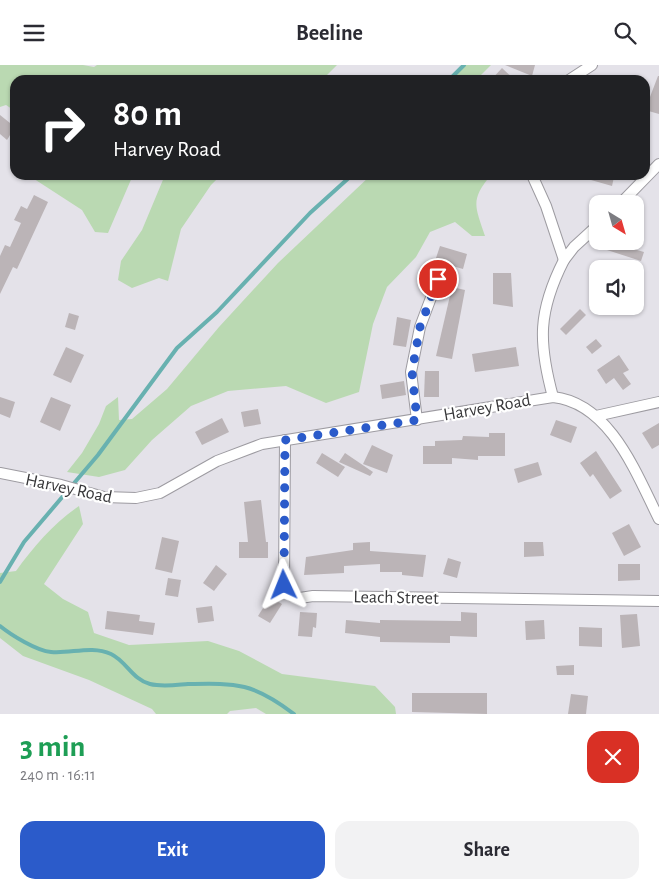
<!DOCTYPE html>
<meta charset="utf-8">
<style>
:root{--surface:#fff;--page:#f2f2f3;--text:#2b2b33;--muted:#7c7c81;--accent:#2b5bca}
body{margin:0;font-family:"Alegreya Sans",sans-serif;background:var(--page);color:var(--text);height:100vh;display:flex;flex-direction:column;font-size:19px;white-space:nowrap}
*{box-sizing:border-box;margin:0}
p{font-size:16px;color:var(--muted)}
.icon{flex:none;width:28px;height:28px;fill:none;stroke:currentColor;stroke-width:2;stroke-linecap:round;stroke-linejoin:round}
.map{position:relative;height:649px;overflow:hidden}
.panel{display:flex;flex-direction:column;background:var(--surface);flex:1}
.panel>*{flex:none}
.top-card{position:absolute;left:10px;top:10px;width:640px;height:105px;border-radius:15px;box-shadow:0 1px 4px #0004;background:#202124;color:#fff;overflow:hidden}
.needle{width:32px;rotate:143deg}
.buttons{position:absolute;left:589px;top:130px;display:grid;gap:10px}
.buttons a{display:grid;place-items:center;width:55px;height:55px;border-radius:10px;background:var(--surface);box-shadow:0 1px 4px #0004;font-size:25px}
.pin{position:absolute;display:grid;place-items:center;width:42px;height:42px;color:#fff;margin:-21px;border:2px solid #fff;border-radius:50%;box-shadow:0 1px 5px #0007}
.me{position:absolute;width:55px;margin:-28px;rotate:358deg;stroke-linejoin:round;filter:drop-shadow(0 0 4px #0008)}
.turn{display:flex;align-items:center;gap:18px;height:105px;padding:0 20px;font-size:22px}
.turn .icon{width:65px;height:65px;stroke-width:2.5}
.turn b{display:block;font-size:35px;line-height:42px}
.round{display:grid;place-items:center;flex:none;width:52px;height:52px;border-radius:15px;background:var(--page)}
.head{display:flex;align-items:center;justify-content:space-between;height:85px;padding:0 20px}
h1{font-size:30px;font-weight:700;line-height:38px;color:#1e9e55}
.button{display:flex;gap:10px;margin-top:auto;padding:10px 20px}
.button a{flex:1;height:58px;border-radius:15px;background:var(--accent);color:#fff;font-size:20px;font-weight:700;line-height:58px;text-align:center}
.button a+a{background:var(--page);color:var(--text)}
header{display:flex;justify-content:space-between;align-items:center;height:65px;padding:0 20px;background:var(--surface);font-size:22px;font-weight:700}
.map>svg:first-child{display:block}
.green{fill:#bad9b2}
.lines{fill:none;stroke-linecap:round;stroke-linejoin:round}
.stream{stroke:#68b1b0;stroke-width:4}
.building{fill:#bbb4b7}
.minor-casing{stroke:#9d9ba1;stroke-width:12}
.minor{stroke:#fff;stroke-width:10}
.route{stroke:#2b5bca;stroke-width:9;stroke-dasharray:0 16.2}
.labels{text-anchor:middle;stroke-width:4.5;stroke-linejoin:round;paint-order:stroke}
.street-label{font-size:18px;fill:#373739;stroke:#fff}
</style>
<header><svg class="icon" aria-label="menu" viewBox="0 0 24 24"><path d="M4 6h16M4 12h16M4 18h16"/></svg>Beeline<svg class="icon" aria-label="search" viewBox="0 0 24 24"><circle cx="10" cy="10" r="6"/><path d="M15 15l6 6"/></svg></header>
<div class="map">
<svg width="659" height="649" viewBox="0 0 659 649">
<rect width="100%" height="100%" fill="#e4e2e9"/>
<g class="green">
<path d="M0,0H83L94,2L97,0H337L322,15H15V46L6,40L0,42Z"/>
<path d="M462,0H491L476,15H453Z"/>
<path d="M28,110H133L108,168L95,167L82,145Z"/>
<path d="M165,110H221L211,120L181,164L168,216L159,213L132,223L118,215L121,196L142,165Z"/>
<path d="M371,110H491C470,135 475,141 485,171H472L455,157L430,167L416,192L387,222L373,259L359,327L326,338L286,321L228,326L191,341L152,375L125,405L99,412L67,407L82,388L99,359L106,341L118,332L119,355L132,354L167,324L219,262L278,198Z"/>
<path d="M79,441L83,459L44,519L63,534L88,547L94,568L129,580L208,576L239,586L282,609L375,621L395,642L396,649H266L256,643L230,646L227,649H156L152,644L89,615L23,591L0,573V508L16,506C34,481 54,458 79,441Z"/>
</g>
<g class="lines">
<g class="stream">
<path d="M449,15L464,0"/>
<path d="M0,517L24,477L98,390L177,283L217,247L310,148L352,110"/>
<path d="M0,561C11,570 37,586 51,587C71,589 91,580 111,589C126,596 133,615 150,619C162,622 175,620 188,619C238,618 253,618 294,649"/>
</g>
</g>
<g class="building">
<path d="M505,0H535L532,11Z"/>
<path d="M502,3L515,15H491Z"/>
<path d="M658,11H659V49L645,45Z"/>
<path d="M0,50L15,62L7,75L0,69Z"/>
<path d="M584,110H609L614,112L612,121L584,113Z"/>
<path d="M34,130L48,137L17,204L13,202L0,229V191L5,180L10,182L21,158L14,155L21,141L27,144Z"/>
<path d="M609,177L644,187L641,196L607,185Z"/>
<path d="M440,181L467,189L463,204L435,196Z"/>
<path d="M493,208H511L513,242L493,239Z"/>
<path d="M452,222L465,225L452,294L436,291Z"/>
<path d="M580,244L586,250L566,270L560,264Z"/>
<path d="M69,248L79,251L75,265L65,262Z"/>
<path d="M397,252L411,255L406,282L393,280Z"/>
<path d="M596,274L602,281L592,289L586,282Z"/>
<path d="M66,282L84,290L71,318L53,310Z"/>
<path d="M516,282L519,301L475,307L472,289Z"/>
<path d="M619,290L629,305L623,308L631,319L623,325L614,313L606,319L597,305Z"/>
<path d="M425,306H439V332H424Z"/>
<path d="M404,316L406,330L382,334L380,320Z"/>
<path d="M0,332L15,337L10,353L0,349Z"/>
<path d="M51,332L71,340L60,366L40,357Z"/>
<path d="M258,344L261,359L244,362L241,347Z"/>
<path d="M222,353L229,367L202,380L195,367Z"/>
<path d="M556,355L577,362L571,378L550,370Z"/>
<path d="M659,358V380L652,384L642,368Z"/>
<path d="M489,368H505V391H478V395L452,393V399H423V381H435V376L462,375L463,371L489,372Z"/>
<path d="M372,380L393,390L387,408L363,399Z"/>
<path d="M596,386L622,426L610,434L593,409L590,412L580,398Z"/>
<path d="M322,388L345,402L338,412L316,398Z"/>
<path d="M345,388L373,407L370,411L339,397Z"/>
<path d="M538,397L542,410L518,418L514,404Z"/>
<path d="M261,435L266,477H268V493H239V477H248L244,437Z"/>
<path d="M629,459L641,482L624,491L612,468Z"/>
<path d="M162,472L179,476L172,508L155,504Z"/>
<path d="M370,477V486L426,490L423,512L402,510V507H380V499L344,501V508L304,510L306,492L353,485V478Z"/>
<path d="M524,477H543L544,491L524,492Z"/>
<path d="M448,493L461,497L457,513L443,509Z"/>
<path d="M618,499H640V515L618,516Z"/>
<path d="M216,500L227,509L214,526L203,518Z"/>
<path d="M168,513L181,515L178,532L165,530Z"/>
<path d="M270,532L282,539L270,558L258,551Z"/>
<path d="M212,541L214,556L198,558L196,543Z"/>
<path d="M107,546L140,550L139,556L155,558L153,570L105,564Z"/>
<path d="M300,547L317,548L316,563L313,562L312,572L298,571Z"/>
<path d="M461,547L477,548V572L450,571V578L380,577V572L345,568L346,555L380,558V555L461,556Z"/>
<path d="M637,549L640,581L622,583L620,550Z"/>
<path d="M544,555L545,574L526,575L525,556Z"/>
<path d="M579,562L602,563V582L579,581Z"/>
<path d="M574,600V610H557L556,601Z"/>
<path d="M412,628H487V649L412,647Z"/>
<path d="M571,629L588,631L586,649H568Z"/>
</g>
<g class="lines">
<g class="minor-casing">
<g id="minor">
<path d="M569,15L592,0"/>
<path d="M532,110L546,141L564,195L574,182L598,160"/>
<path d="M620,139L659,99"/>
<path d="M553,332C538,277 538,246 564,195"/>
<path d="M596,351L659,337"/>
<path d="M417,355L411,307L420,262L438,214"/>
<path d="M285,375L284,520L292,531L300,533L313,531L659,536"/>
<path d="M0,408L61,420L104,432L136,433L160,428L217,396L262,379L553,332C610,338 636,408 659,454"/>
</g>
</g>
<use href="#minor" class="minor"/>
</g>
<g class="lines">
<path class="route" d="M284,520L285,375L417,355L412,307L420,262L438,214"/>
</g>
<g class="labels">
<g class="street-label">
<text transform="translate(487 342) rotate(-10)" y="6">Harvey Road</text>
<text transform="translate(69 423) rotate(12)" y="6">Harvey Road</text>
<text transform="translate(396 532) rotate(1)" y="6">Leach Street</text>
</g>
</g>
</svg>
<div class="buttons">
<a><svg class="needle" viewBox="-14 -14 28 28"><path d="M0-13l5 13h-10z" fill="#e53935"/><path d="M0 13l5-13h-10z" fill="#7c7c81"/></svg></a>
<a><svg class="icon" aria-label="sound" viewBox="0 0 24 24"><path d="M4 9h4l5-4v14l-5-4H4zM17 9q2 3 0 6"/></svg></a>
</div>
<div class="pin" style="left:438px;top:214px;background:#d93025"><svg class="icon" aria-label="arrive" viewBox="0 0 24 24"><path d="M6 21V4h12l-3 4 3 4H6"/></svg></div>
<svg class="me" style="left:284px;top:520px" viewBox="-20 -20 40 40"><path d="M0-17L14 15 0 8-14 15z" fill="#2b5bca" stroke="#fff" stroke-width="4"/></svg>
<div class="top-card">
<div class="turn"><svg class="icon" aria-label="right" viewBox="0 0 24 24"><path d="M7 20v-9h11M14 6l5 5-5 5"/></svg><div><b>80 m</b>Harvey Road</div></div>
</div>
</div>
<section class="panel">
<div class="head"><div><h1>3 min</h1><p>240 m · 16:11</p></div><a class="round" style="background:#d93025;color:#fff"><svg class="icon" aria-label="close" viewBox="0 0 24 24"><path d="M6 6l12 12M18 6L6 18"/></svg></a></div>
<div class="button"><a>Exit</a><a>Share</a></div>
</section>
